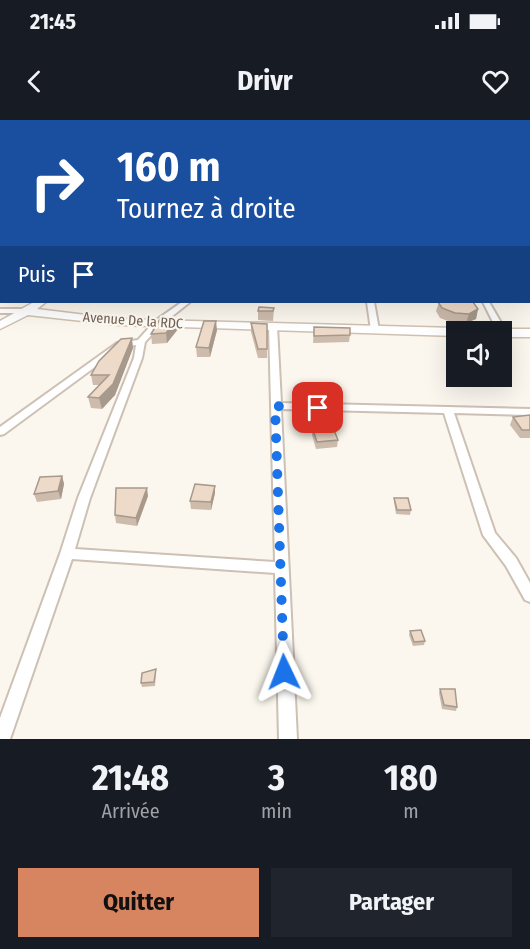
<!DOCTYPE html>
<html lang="fr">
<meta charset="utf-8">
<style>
:root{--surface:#171b24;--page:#20242c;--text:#f1f3f6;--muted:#9ea1a6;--accent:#d78461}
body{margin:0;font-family:"Fira Sans Condensed",sans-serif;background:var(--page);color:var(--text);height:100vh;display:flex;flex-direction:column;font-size:22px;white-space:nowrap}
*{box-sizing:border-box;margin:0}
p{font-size:20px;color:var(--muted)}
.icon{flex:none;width:33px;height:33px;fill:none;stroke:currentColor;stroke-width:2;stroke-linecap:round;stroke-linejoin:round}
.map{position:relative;height:619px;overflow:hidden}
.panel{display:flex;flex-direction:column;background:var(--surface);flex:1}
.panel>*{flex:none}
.hud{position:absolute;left:0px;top:0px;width:531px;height:183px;box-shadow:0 6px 24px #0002;background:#1a4fa0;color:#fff;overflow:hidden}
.controls{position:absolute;left:446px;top:201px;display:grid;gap:12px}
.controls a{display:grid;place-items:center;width:66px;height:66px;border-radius:0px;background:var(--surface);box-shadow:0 6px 24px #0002;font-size:30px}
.pin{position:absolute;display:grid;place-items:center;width:51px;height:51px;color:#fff;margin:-26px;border-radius:12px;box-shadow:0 3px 9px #0006}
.me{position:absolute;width:66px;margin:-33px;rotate:358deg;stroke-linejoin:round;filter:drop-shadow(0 0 4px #0008)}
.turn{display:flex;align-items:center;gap:21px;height:126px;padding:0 18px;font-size:27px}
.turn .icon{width:78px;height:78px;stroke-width:2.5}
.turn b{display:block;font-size:42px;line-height:51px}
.then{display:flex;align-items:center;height:57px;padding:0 18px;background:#0003;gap:12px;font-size:22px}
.eta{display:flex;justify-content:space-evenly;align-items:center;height:102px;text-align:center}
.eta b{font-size:36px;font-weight:700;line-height:42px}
.button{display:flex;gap:12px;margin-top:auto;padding:12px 18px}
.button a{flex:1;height:69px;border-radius:0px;background:var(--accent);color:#111;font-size:24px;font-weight:700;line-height:69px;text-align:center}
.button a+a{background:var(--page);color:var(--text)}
.status{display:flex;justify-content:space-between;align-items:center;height:42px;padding:0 30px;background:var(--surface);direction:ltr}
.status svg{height:16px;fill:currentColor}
header{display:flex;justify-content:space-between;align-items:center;height:78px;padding:0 18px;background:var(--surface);font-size:27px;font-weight:700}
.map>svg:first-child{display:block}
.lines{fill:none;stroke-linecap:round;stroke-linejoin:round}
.street-casing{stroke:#cdc0b4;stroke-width:4}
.secondary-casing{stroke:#cfc1b2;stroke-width:3}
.street{fill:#fff;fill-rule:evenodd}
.secondary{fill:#fff;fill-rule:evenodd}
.wall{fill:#cdbbac}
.shaded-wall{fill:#a7998c}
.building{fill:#eedac8;stroke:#a7998c;stroke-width:1.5}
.route{stroke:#1a73e8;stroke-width:10;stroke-dasharray:0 18}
.labels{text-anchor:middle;stroke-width:4.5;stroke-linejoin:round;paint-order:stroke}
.far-street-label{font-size:14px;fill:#756152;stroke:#fefbf4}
</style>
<div class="status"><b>21:45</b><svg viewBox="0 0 49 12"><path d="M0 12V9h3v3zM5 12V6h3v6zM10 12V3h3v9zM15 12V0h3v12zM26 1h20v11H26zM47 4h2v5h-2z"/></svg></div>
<header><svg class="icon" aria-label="back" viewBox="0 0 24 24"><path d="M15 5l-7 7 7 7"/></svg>Drivr<svg class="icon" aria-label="heart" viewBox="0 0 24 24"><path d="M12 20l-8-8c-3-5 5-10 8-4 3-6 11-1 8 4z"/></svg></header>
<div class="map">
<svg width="530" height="619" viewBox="0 0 530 619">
<rect width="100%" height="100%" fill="#fbf7ee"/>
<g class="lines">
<g class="street-casing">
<g id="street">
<rect x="0" y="101" width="2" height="4"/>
<path d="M182,182H190L161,205L145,222L142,238L90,378L75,429L275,442L269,206L273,204L277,206L281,283L530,289V295L454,293L495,413L516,438L530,463V482L525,480L506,446L483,415L444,293L281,289L297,619H279L275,453L72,439L10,619H0V598L60,434L78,378L134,238L136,225L122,227L4,314L0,315V307L117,223L138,220L155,201Z"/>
<path d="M367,182H374L379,210L378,212H375L371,210Z"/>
<path d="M483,182H489L507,213L506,215H501V212H498Z"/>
<path d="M0,189H26L30,191L26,193H0Z"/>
</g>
</g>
<g class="secondary-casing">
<g id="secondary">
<path d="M34,182H46L37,189L119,199L456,208L462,212H456V216L119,205L28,195L0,209V201Z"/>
<path d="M501,209H530V217H501V212H496Z"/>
</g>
</g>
<use href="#street" class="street"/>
<use href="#secondary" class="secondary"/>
</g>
<g class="wall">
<path d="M439,182L478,189L476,199L466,203H453L440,198L436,191Z"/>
<path d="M274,188L273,201L258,200V191Z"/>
<path d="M251,203L267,204V238H258L251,212Z"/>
<path d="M314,207L350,215L349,222L313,223Z"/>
<path d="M178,209L167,223L152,224L151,214Z"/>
<path d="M217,210L210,237H197L196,227Z"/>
<path d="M133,228L115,275L102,289L91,288L88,277L99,265H93L91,255Z"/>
<path d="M530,295V318H520L510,305L513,297Z"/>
<path d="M312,307L338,320L337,327L316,329L312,315Z"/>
<path d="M62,356L64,364L61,379L37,382L34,374Z"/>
<path d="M215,373L211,390L191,389L190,381Z"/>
<path d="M148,376L137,406L116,403L115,395Z"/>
<path d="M394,378L411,390L410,395L396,394L394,382Z"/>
<path d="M410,511L425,521L424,525L413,526L409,515Z"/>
<path d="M156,553L155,566L142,567L141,563Z"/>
<path d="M440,569L457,587L456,591L442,589L439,573Z"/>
</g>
<g class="shaded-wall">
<path d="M478,189L476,199L466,203L469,194Z"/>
<path d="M177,199L178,209L167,223L166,213Z"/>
<path d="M216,201L217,210L210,237L209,228Z"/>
<path d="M132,218L133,228L115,275L102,289L99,278Z"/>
<path d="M62,356L64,364L61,379L58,371Z"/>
<path d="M215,366V373L211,390V382Z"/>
<path d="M147,368L148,376L137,406L136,398Z"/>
</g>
<g class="building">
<path d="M438,182H473L478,189L469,194L455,193L442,188Z"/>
<path d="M259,187L274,188L273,191H258Z"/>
<path d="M160,199H177L166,213L151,214Z"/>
<path d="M204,201H216L209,228L196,227Z"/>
<path d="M251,203L267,204V229H258Z"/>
<path d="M314,207L350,208V215L314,216Z"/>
<path d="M132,218L113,264L99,278L88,277L109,255H91L99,241L121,219Z"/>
<path d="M530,295V310H522L513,297Z"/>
<path d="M332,305L338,320L317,322L312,307Z"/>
<path d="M62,356L58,371L34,374L40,357Z"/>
<path d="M195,364L215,366L211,382L190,381Z"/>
<path d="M116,368H147L136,398L115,395Z"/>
<path d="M394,378H408L411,390H397Z"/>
<path d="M421,510L425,521L414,522L410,511Z"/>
<path d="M156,549L154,562L141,563L142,553Z"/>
<path d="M440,569H455L457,587L444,585Z"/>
</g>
<linearGradient id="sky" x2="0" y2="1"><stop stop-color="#99c4e6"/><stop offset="0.49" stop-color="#fdfbf7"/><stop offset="1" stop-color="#fdfbf7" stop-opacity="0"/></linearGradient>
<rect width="530" height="170" fill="url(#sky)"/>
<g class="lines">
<path class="route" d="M284,552L275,286L318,288"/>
</g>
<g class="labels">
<g class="far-street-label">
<text transform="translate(133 200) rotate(4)" y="5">Avenue De la RDC</text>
</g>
</g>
</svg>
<div class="controls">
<a><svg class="icon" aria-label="sound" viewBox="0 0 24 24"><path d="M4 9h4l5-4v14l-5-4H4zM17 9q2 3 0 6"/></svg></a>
</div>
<div class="pin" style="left:318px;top:288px;background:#d93025"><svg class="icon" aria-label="arrive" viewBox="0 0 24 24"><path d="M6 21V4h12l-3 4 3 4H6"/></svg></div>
<svg class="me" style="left:284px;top:552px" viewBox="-20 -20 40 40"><path d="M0-17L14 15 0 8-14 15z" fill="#1a73e8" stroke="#fff" stroke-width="4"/></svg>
<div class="hud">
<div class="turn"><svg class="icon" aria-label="right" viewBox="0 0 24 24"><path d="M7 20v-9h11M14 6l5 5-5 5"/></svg><div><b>160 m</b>Tournez à droite</div></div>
<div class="then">Puis<svg class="icon" aria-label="arrive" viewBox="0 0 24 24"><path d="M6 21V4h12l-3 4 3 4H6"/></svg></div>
</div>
</div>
<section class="panel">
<div class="eta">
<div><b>21:48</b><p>Arrivée</p></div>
<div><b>3</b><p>min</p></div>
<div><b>180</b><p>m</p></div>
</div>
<div class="button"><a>Quitter</a><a>Partager</a></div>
</section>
